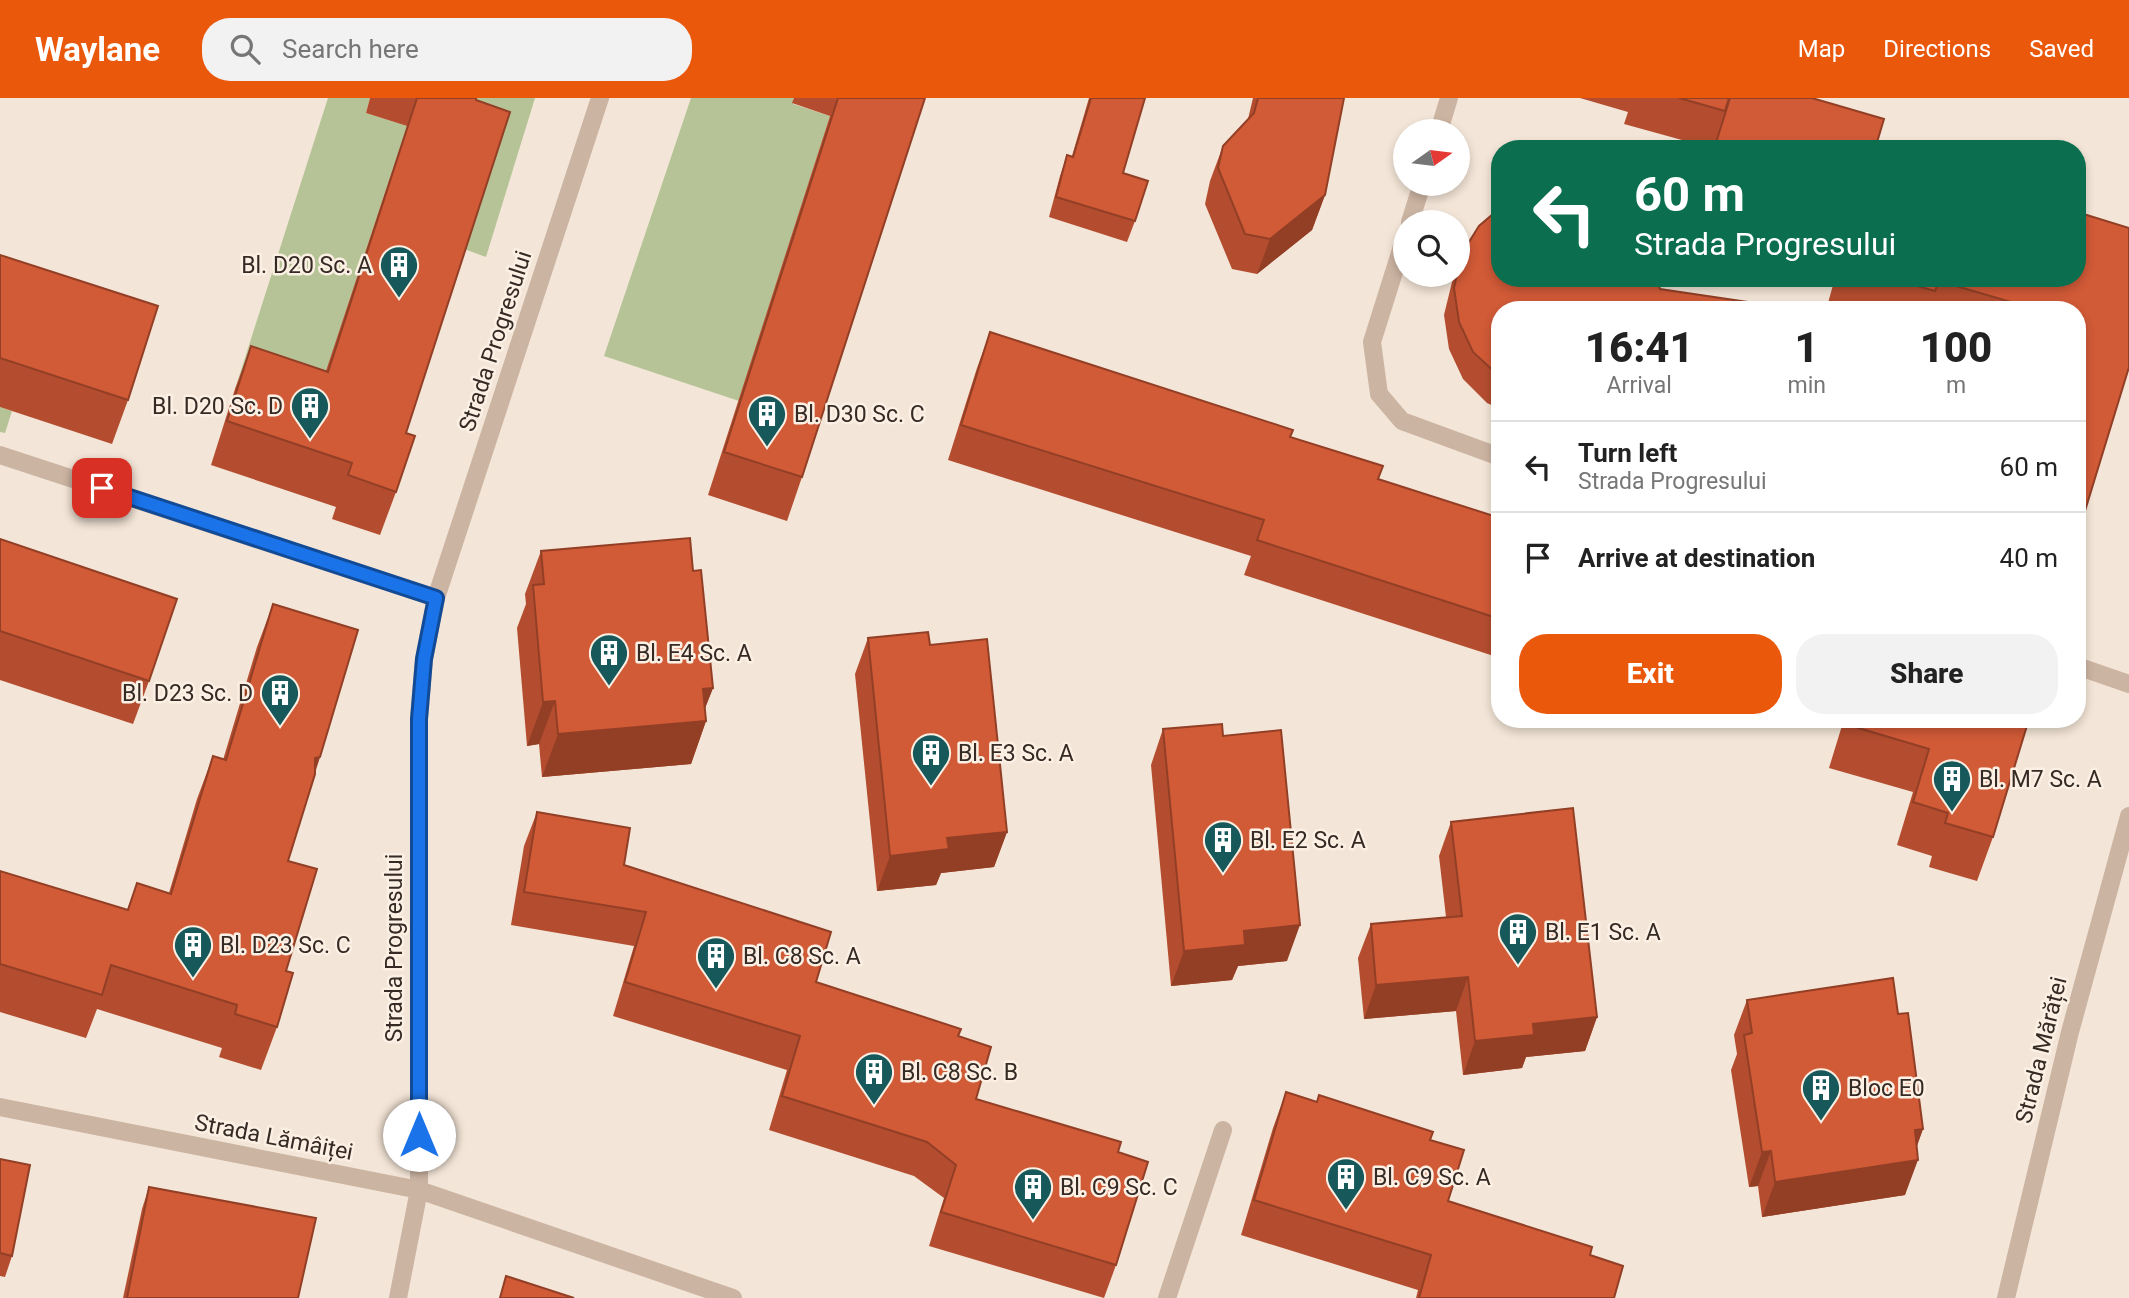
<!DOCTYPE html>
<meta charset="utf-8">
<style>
:root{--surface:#fff;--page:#f2f2f2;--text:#222;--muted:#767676;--line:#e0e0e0;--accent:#ea580c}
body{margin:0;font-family:Roboto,sans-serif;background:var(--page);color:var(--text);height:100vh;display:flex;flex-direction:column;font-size:26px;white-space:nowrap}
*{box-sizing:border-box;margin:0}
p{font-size:23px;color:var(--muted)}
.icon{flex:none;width:38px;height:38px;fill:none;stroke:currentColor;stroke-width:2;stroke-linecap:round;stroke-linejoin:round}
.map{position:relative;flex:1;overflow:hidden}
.side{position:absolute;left:1491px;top:203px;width:595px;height:427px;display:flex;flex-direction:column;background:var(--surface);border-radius:28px;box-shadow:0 4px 10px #0003}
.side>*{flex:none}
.guide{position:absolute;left:1491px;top:42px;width:595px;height:147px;border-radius:28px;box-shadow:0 4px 10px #0003;background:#0b6e4f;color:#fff;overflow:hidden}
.needle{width:46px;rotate:76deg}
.buttons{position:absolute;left:1393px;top:21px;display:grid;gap:14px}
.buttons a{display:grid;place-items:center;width:77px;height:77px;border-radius:50%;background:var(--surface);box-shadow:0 4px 10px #0003;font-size:35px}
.pin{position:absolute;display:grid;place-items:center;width:60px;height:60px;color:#fff;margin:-30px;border-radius:14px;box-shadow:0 4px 10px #0006}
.me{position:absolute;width:77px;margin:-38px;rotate:0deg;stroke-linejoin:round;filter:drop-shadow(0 0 5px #0008)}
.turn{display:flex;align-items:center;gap:24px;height:147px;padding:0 28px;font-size:32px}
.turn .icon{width:91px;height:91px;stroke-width:2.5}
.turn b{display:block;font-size:49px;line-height:60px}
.eta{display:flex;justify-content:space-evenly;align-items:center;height:119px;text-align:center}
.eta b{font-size:42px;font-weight:800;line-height:49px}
.action{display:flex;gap:14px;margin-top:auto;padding:14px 28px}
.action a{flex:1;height:80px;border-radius:28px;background:var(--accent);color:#fff;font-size:28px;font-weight:800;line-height:80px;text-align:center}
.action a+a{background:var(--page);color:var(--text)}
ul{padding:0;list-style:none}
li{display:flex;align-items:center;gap:21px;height:91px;padding:0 28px;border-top:2px solid var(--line)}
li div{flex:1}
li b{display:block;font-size:26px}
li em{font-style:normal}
header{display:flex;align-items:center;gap:42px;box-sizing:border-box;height:98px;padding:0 35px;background:var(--accent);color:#fff}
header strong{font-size:33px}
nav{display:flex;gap:38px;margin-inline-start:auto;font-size:24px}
.search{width:490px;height:63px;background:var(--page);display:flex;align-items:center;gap:18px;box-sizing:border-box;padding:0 24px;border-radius:28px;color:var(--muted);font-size:26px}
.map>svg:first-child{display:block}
.green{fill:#b5c396}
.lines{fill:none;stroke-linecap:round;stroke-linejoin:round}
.minor{stroke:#ccb4a2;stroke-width:18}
.wall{fill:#b44d2f}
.shaded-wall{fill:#923f26}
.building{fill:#d15a37;stroke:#923f26;stroke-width:2}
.route-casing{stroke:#114b97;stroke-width:18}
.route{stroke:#1a73e8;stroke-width:12}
.labels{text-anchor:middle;stroke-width:5;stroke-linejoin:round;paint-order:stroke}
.poi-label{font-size:23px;fill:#362a25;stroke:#fbf0e3;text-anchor:start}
.street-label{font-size:23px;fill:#362a25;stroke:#fbf0e3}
</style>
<header>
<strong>Waylane</strong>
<div class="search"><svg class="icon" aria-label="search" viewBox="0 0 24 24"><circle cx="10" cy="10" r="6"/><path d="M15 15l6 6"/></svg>Search here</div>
<nav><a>Map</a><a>Directions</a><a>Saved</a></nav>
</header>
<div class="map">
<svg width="2129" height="1200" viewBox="0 0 2129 1200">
<rect width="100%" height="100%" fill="#f3e5d7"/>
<g class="green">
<path d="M328,0H370L366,15L407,28L312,317L235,291Z"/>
<path d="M475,0H535L486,159L464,151Z"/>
<path d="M691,0H794L793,6L830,18L739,303L604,258Z"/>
<path d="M0,309L12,313L5,335L0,334Z"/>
</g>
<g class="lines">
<g class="minor">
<path d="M1439,33L1449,0"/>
<path d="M1410,124L1422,86"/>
<path d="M1405,139L1372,244L1379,296L1402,323L1500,359"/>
<path d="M0,357L436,500"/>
<path d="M2077,568L2129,586"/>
<path d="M0,1009L419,1092L733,1200"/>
<path d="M398,1200L419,1092V621L424,561L436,500L600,0"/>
<path d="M1167,1200L1223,1032"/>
<path d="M2006,1200L2070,934L2129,718"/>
</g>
</g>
<g class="wall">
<path d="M370,0H476L406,335L396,394L380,437L332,421L336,409L211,367L235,291L251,248L326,273L407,28L366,15Z"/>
<path d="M794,0H925L802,379L787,423L708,397L830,18L792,5Z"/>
<path d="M1089,0H1145L1123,75L1135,123L1127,144L1049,119L1060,78L1067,57L1072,58Z"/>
<path d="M1253,0H1344L1325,97L1312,132L1257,176L1232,171L1205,106L1210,83L1223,48L1248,21Z"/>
<path d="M1580,0H1812L1875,51H1712L1713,45L1711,50L1624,26L1628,14Z"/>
<path d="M0,157L128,302L112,346L0,309Z"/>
<path d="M1461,157L1500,212V311L1487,305L1463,281L1449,251L1444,217L1452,184L1454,177H1458V167Z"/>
<path d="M1835,180H2077V212H1826Z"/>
<path d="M990,234L1290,339L1378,381L1500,420V560L1244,477L1251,458L948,362L977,270Z"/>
<path d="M0,441L149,583L133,626L0,582Z"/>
<path d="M541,453L693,473L713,590L705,610L706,623L691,666L542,679L539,646L527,648L517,530L526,506L525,496Z"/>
<path d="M273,506L320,659L288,763L286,873L277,929L261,972L219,959L222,950L97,911L86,940L0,914V773L127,812L137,785L169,795L197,701L213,658L223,662L257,549Z"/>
<path d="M868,540L930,547L1007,734L994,769L941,775L936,787L877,793L855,576Z"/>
<path d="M1844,621H2029L1993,739L1977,783L1929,769L1932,758L1897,747L1913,694L1829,670Z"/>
<path d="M1163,631L1223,638L1287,863L1238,868L1232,882L1171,888L1151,667Z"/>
<path d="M537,714L816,884L958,938L976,1001L1118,1054L1116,1167L1104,1200L929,1148L944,1100L914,1078L769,1032L787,972L613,918L634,848L511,827L524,748Z"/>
<path d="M1451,724L1597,919L1585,953L1526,959L1522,970L1463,977L1456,913L1364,921L1358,860L1371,826L1446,819L1439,758Z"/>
<path d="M1747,902L1898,916L1923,1031L1917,1048L1905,1097L1762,1119L1758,1088L1749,1089L1731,972L1737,956L1734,937Z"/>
<path d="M1286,994L1430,1042L1448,1103L1590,1157L1614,1200H1416L1418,1192L1241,1137L1273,1030Z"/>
<path d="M0,1061L12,1158L5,1179L0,1178Z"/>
<path d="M149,1089L298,1200H123L142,1111Z"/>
</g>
<g class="shaded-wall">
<path d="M1325,97L1312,132L1257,176L1270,141Z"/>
<path d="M713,590L700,623H706L691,666L542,679L558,636L703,591Z"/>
<path d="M555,603L539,646L527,648L543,604Z"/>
<path d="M320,659L304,703L315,660Z"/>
<path d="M1007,734L994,769L941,775L936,787L877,793L890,758L947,740Z"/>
<path d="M1300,827L1287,863L1238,868L1232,882L1171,888L1184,853L1244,833Z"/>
<path d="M1468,879L1456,913L1364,921L1376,887Z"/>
<path d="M1597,919L1585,953L1526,959L1522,970L1463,977L1475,943L1533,926Z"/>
<path d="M1923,1031L1911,1063L1918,1062L1905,1097L1762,1119L1775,1084L1915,1032Z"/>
<path d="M1771,1053L1758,1088L1749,1089L1762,1054Z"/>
</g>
<g class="building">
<path d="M417,0H476V2L510,14L406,335L415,338L396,394L348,377L352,365L227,323L251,248L328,274Z"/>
<path d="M838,0H925L802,379L724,354Z"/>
<path d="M1091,0H1145L1123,75L1148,83L1135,123L1056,99L1067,57L1073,59Z"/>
<path d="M1258,0H1344L1325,97L1270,141L1245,136L1218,70L1223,48L1254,15Z"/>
<path d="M1679,0H1729L1725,13Z"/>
<path d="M1730,0H1812L1884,21L1875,51H1714Z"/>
<path d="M1500,110V180H1657L1660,191L1802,212H1500V279L1473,254L1459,224L1454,190L1461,157L1479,128Z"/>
<path d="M2077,114L2129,130V269L2077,439V212H2038L1939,183L1935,193L1888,180H2077Z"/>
<path d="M0,157L158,208L128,302L0,260Z"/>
<path d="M990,234L1293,332L1290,339L1383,368L1378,381L1500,420V521L1257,442L1264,422L961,327Z"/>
<path d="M690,440L693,473L701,472L713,590L703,591L706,623L558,636L555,603L543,604L533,487L544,486L541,453Z"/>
<path d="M0,441L177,501L149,583L0,533Z"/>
<path d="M273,506L358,532L320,659L315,660V676L288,763L317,771L286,873L293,875L277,929L235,916L237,907L111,867L102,897L0,866V773L128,812L137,785L171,796L213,658L226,662Z"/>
<path d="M928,534L930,547L987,541L1007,734L947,740L949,751L890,758L868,540Z"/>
<path d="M1847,621H2029L1993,739L1945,725L1948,715L1913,704L1929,651L1845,626Z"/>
<path d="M1222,626L1223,638L1281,632L1300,827L1244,833L1245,847L1184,853L1163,631Z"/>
<path d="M1573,710L1597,919L1533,926L1534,937L1475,943L1468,879L1376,887L1371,826L1462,818L1451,724Z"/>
<path d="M537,714L630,730L624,767L831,834L816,884L961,931L958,938L991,949L976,1001L1121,1044L1118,1054L1148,1064L1116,1167L941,1114L956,1067L927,1044L782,998L800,938L625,884L646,814L524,794Z"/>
<path d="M1893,880L1898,916L1908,915L1923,1031L1915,1032L1918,1062L1775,1084L1771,1053L1762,1054L1744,937L1752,935L1747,902Z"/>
<path d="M1286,994L1317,1004L1319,997L1433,1034L1430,1042L1464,1052L1448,1103L1592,1149L1590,1157L1623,1168L1614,1200H1419L1431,1157L1254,1102Z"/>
<path d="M0,1061L30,1067L12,1158L0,1155Z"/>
<path d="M149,1089L316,1120L298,1200H127Z"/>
<path d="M506,1178L574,1200H500Z"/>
</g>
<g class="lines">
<g class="route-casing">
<path id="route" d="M102,390L436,500L424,561L419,621V1037"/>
</g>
<use href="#route" class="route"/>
</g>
<defs>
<g id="building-pin" transform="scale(2.0125)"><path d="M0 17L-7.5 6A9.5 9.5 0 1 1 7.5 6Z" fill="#17585b" stroke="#fbf0e3"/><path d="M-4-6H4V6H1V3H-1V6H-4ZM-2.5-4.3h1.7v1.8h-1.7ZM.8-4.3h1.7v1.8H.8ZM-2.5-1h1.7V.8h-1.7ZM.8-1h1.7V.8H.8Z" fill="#fff"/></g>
</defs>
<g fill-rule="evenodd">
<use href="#building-pin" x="399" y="167"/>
<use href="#building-pin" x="310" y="308"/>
<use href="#building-pin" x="767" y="316"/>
<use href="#building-pin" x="609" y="555"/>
<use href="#building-pin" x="280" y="595"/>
<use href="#building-pin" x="931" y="655"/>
<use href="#building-pin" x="1952" y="681"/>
<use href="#building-pin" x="1223" y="742"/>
<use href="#building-pin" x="1518" y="834"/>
<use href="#building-pin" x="193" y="847"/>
<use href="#building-pin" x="716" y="858"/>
<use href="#building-pin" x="874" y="974"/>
<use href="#building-pin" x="1821" y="990"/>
<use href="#building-pin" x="1346" y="1079"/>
<use href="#building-pin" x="1033" y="1089"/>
</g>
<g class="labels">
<g class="poi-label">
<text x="372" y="175" text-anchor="end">Bl. D20 Sc. A</text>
<text x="283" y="316" text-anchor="end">Bl. D20 Sc. D</text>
<text x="794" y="324">Bl. D30 Sc. C</text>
<text x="636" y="563">Bl. E4 Sc. A</text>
<text x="253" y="603" text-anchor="end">Bl. D23 Sc. D</text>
<text x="958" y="663">Bl. E3 Sc. A</text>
<text x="1979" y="689">Bl. M7 Sc. A</text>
<text x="1250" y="750">Bl. E2 Sc. A</text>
<text x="1545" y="842">Bl. E1 Sc. A</text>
<text x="220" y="855">Bl. D23 Sc. C</text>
<text x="743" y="866">Bl. C8 Sc. A</text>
<text x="901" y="982">Bl. C8 Sc. B</text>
<text x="1848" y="998">Bloc E0</text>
<text x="1373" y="1087">Bl. C9 Sc. A</text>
<text x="1060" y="1097">Bl. C9 Sc. C</text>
</g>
<g class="street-label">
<text transform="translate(495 243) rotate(-72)" y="8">Strada Progresului</text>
<text transform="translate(394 850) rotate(-90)" y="8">Strada Progresului</text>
<text transform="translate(2041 952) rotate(-76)" y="8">Strada Mărăței</text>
<text transform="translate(274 1039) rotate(11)" y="8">Strada Lămâiței</text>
</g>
</g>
</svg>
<div class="buttons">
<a><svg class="needle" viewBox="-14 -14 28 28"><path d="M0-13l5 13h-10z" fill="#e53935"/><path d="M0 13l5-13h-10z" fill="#767676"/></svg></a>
<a><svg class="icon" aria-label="search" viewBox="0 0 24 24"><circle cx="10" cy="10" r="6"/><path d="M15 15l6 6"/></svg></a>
</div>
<div class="pin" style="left:102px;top:390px;background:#d93025"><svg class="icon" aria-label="arrive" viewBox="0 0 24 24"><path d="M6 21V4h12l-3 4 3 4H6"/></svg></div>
<svg class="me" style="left:419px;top:1037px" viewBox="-20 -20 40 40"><circle r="19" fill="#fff"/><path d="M0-13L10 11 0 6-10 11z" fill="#1a73e8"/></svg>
<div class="guide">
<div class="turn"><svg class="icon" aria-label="left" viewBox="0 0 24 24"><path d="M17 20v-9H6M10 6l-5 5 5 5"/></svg><div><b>60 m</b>Strada Progresului</div></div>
</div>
<section class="side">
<div class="eta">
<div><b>16:41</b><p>Arrival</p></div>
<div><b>1</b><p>min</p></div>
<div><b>100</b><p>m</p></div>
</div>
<ul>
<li><svg class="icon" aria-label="left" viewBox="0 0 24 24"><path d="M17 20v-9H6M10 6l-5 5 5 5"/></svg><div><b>Turn left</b><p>Strada Progresului</p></div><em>60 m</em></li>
<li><svg class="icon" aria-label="arrive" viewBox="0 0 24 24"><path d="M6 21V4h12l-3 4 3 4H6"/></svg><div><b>Arrive at destination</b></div><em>40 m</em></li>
</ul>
<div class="action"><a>Exit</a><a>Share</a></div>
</section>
</div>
